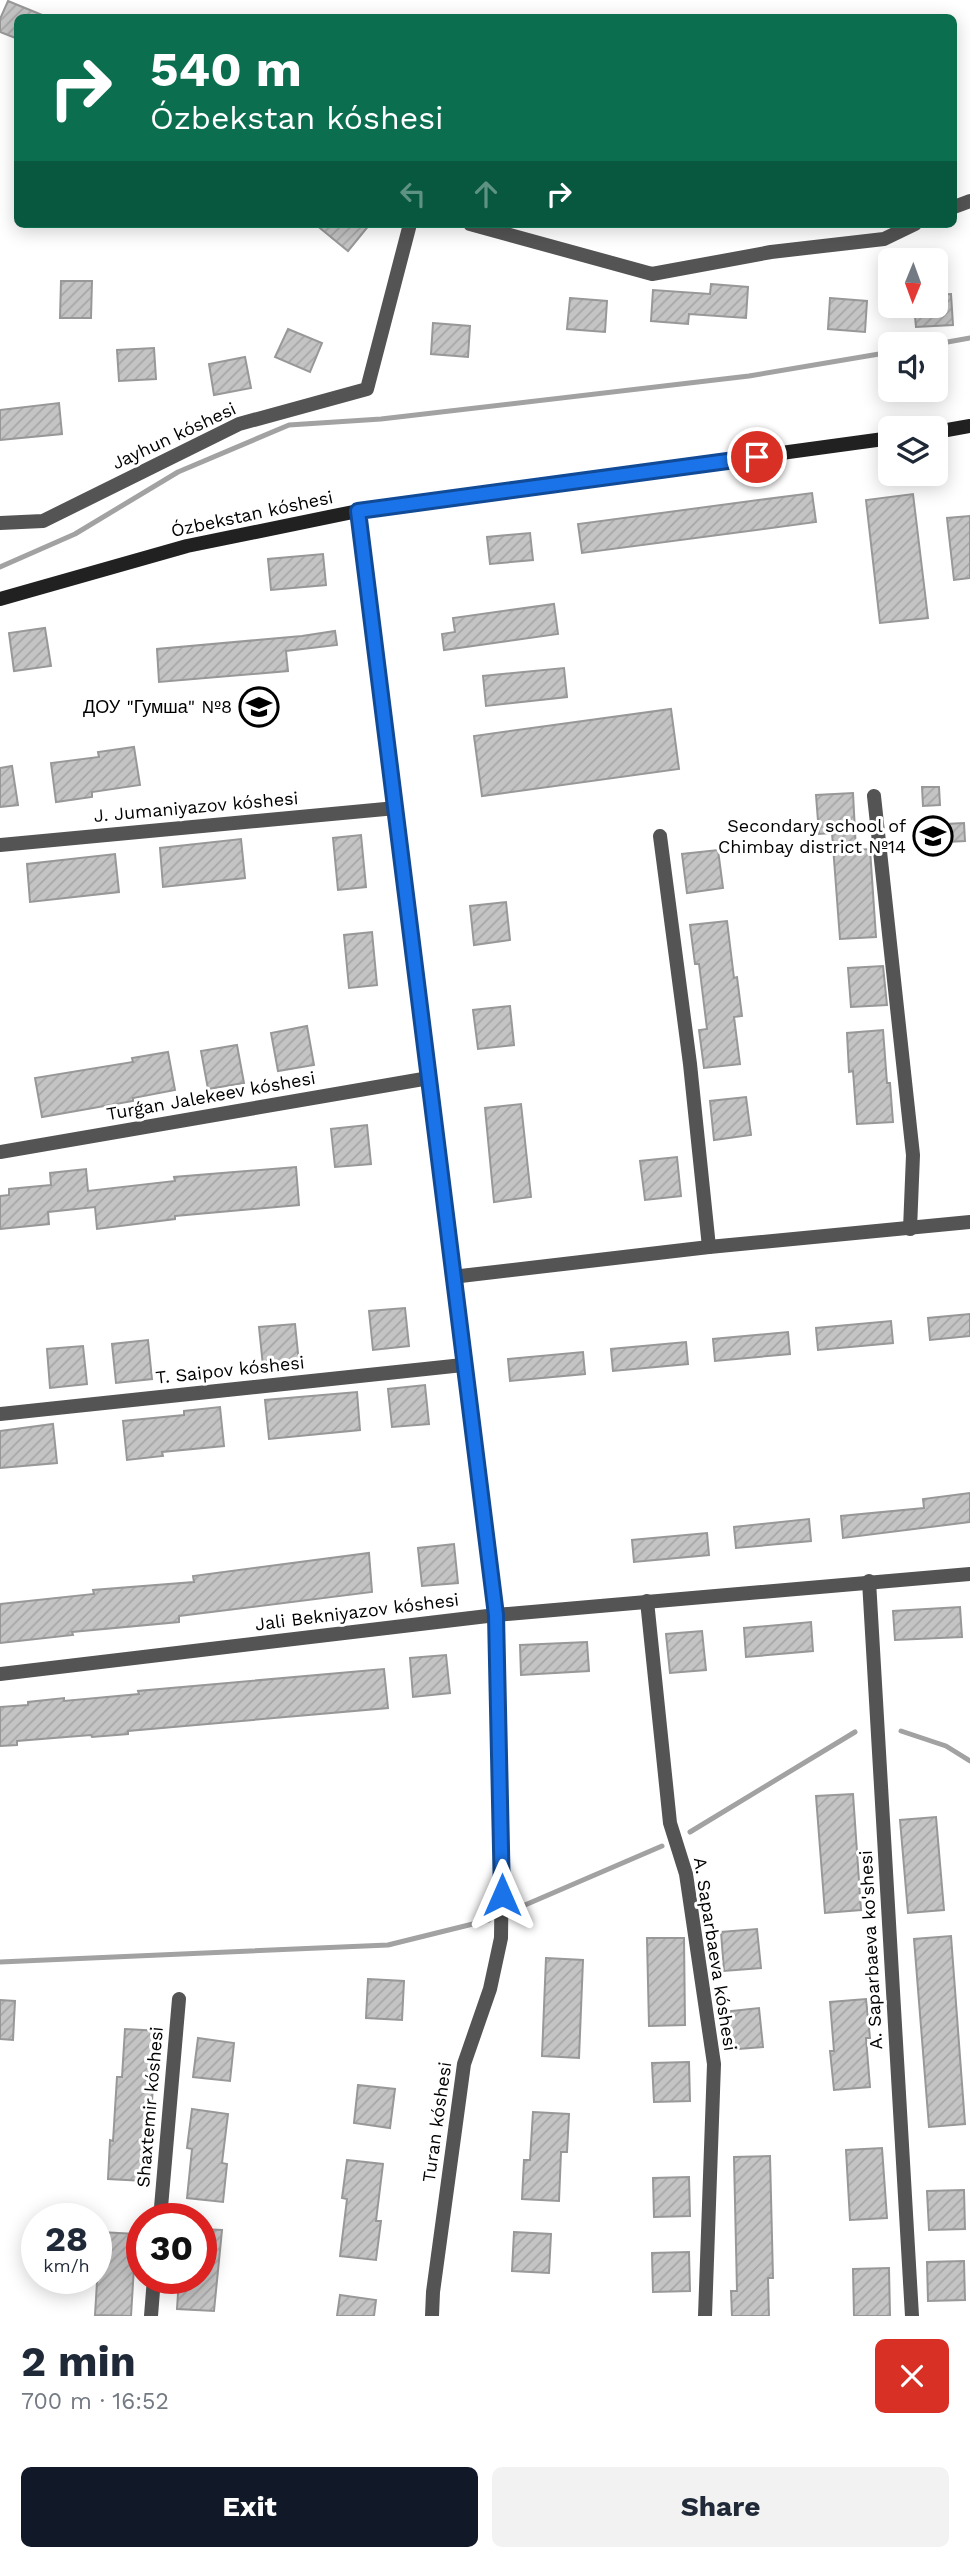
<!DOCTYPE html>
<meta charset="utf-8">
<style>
:root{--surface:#fff;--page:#f2f2f3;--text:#1f2937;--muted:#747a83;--accent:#111827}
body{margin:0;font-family:"Work Sans",sans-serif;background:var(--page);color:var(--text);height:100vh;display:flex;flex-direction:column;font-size:26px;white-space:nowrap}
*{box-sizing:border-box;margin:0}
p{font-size:23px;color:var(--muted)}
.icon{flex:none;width:38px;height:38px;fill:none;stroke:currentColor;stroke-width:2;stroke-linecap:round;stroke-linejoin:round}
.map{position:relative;height:2316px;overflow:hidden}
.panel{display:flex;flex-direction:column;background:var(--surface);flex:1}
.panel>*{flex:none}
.banner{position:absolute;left:14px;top:14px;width:943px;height:214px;border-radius:10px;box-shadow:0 4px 18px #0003;background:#0b6e4f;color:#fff;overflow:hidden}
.needle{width:46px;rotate:181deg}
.controls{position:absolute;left:878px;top:248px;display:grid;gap:14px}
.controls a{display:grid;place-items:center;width:70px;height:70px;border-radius:10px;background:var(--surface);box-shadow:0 4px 18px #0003;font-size:35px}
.speed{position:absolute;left:21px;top:2203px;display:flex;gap:14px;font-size:35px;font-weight:700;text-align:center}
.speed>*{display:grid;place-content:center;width:91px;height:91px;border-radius:50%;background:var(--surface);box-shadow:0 4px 18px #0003;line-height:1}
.speed small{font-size:18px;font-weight:400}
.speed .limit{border:10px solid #d22;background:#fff;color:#111}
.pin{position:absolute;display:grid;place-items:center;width:60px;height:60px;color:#fff;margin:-30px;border:4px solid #fff;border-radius:50%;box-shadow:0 2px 7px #0007}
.me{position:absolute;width:77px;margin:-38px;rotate:0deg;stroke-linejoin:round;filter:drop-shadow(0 0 5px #0008)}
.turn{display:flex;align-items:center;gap:24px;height:147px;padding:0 21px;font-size:32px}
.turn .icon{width:91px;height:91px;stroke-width:2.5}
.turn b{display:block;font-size:49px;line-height:60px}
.lanes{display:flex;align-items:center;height:66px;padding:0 21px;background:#0003;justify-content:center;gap:35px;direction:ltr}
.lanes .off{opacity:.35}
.round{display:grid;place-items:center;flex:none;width:74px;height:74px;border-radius:10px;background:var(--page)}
.headline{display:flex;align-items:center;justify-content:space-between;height:119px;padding:0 21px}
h1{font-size:42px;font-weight:700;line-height:52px}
.button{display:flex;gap:14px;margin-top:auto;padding:14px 21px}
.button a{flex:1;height:80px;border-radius:10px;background:var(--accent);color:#fff;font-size:28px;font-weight:700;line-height:80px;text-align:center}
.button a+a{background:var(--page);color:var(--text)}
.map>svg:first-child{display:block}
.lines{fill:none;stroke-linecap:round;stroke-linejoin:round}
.stream{stroke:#a2a2a2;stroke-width:5}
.building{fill:url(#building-hatch);stroke:#989898;stroke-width:2}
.street{stroke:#545454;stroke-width:14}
.secondary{stroke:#212121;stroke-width:14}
.route-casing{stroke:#114b97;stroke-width:18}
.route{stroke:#1a73e8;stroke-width:12}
.labels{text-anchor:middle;stroke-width:6;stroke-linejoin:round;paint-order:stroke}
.street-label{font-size:18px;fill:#000;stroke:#fff}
.poi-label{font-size:18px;fill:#000;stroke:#fff;text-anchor:end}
</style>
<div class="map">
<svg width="970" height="2316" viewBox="0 0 970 2316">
<defs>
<pattern id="building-hatch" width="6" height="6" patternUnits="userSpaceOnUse" patternTransform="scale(1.75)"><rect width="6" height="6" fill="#c4c4c4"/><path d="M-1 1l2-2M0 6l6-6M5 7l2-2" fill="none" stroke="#a7a7a7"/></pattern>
</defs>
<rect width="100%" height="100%" fill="#fff"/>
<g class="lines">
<g class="stream">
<path d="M931,345L970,338"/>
<path d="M0,567L75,534L178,472L289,425L381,419L749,376L891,352"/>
<path d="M901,1731L946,1746L970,1761"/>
<path d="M690,1832L855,1732"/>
<path d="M518,1908L662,1846"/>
<path d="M0,1962L388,1945L489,1920"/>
</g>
</g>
<g class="building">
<path d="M8,1L47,17V18H18V39L0,32V19Z"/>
<path d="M315,224H370L348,251Z"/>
<path d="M61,281H92L91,318H60Z"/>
<path d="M711,284L748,287L746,318L689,314L688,324L651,321L653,290L710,294Z"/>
<path d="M951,294L953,325L916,327L914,306H936V295Z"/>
<path d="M570,298L607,301L605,332L567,329Z"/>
<path d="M830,298L867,301L865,332L828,329Z"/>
<path d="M433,323L470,326L468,357L431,354Z"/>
<path d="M288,329L322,343L310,372L275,357Z"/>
<path d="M154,348L156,379L119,381L117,350Z"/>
<path d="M245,357L251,388L214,395L209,364Z"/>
<path d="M59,403L62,434L0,440V410Z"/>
<path d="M812,493L816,522L582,553L578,524Z"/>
<path d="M913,494L928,618L880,623L866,500Z"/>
<path d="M970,516V578L954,580L947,518Z"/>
<path d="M530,533L533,560L490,564L487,537Z"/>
<path d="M323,554L326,585L271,590L268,559Z"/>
<path d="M554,604L558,634L444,650L442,634L455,632L453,618Z"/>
<path d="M45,628L51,666L14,671L9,633Z"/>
<path d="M335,631L337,645L286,651L288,671L159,682L157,649L302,636Z"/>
<path d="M564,668L567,697L486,706L483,676Z"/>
<path d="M671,709L679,769L482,796L474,736Z"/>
<path d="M134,747L140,785L92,792V797L56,802L51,763L99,757L98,752Z"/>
<path d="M12,766L18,805L0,807V768Z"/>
<path d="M922,787H939L940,805L923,806Z"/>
<path d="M853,793L856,850L870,849L876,937L840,939L832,833L819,834L816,795Z"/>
<path d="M964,823L965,841L947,842L945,824Z"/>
<path d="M361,835L366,887L338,890L333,838Z"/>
<path d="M241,839L245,878L163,887L160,848Z"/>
<path d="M718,850L723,888L687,893L682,854Z"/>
<path d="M115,854L119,892L30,902L27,864Z"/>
<path d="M506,902L510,940L474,945L470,906Z"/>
<path d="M727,921L734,978L737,977L742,1016L734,1017L740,1064L704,1068L699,1030L707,1029L699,964H695L690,925Z"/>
<path d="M372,932L377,985L349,988L344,935Z"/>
<path d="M883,966L887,1005L851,1007L848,968Z"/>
<path d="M510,1006L514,1045L478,1049L473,1010Z"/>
<path d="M307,1026L314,1065L278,1071L271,1033Z"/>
<path d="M883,1030L887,1083H890L893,1122L857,1124L853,1071L849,1072L847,1033Z"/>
<path d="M237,1045L244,1083L208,1089L201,1051Z"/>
<path d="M168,1052L175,1090L133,1098V1101L42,1117L35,1078L133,1062L132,1058Z"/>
<path d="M746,1097L751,1135L714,1140L710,1101Z"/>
<path d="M521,1104L531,1197L494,1202L485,1108Z"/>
<path d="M367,1125L371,1164L335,1167L331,1129Z"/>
<path d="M677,1157L681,1196L645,1200L640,1161Z"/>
<path d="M296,1167L299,1205L175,1216V1219L97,1229L95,1207L48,1212L49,1224L0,1229V1196L9,1195V1189L51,1185L50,1173L86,1169L88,1191L175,1181L174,1177Z"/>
<path d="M405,1308L409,1346L373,1350L369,1311Z"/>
<path d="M970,1314V1336L930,1340L928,1318Z"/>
<path d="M891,1321L893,1343L818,1350L816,1328Z"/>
<path d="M295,1324L299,1363L263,1366L259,1327Z"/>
<path d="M788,1332L790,1354L715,1361L713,1339Z"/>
<path d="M148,1340L152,1379L116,1383L112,1344Z"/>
<path d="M686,1342L688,1364L613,1371L611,1349Z"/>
<path d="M83,1346L87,1384L50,1388L47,1349Z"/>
<path d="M583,1352L585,1374L510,1381L508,1359Z"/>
<path d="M425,1385L429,1424L392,1427L388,1389Z"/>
<path d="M357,1392L360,1430L269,1439L265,1400Z"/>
<path d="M220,1407L224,1446L162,1452L163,1456L127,1460L123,1421L184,1415V1411Z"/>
<path d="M53,1424L57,1463L0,1468V1431Z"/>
<path d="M970,1493V1522L843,1538L841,1516L924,1508L923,1499Z"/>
<path d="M809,1519L811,1541L736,1548L734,1527Z"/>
<path d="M707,1533L709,1555L634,1562L632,1540Z"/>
<path d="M454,1544L458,1583L422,1586L418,1548Z"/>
<path d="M369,1553L372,1592L179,1616V1622L72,1632L73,1635L0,1643V1604L94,1594L93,1590L194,1582L193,1576Z"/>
<path d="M960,1607L962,1637L895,1640L893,1611Z"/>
<path d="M811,1622L813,1651L746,1657L744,1628Z"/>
<path d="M702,1631L706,1670L670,1673L666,1634Z"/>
<path d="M587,1642L589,1671L521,1675L520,1645Z"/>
<path d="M446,1655L450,1693L413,1697L410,1658Z"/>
<path d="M384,1669L388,1708L128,1731V1734L92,1737L91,1735L17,1741V1745L0,1746V1707L28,1705V1702L64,1698V1701L139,1694L138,1691Z"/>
<path d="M853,1794L861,1910L825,1913L816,1796Z"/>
<path d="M936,1817L944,1910L908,1913L900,1820Z"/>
<path d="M757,1929L761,1968L724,1971L721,1932Z"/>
<path d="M951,1936L965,2124L929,2127L914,1939Z"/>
<path d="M647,1938H684L685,2025L649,2026Z"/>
<path d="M546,1958L583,1960L579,2058L542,2056Z"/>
<path d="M368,1979L404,1981L402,2020L366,2018Z"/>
<path d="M866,1999L870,2038H866L870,2087L834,2090L830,2051H834L830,2002Z"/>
<path d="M0,2000L15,2001L13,2040L0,2039Z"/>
<path d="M759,2008L763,2047L726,2050L723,2012Z"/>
<path d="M125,2029L161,2031L159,2070L154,2069L151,2118H148L144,2181L108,2179L110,2140L113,2141L117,2077H122Z"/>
<path d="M198,2038L234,2043L230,2081L193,2077Z"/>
<path d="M689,2062L690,2101L654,2102L652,2063Z"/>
<path d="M358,2085L395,2089L390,2128L354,2123Z"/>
<path d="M192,2109L228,2114L222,2163L227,2164L223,2202L187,2198L192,2149L187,2148Z"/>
<path d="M533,2112L569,2114L567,2152H561L559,2201L522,2199L524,2160H530Z"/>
<path d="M882,2148L887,2218L850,2220L846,2150Z"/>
<path d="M770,2156L773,2278H768L769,2316H732L731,2291H737L734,2157Z"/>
<path d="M347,2160L383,2164L376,2221H381L376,2260L340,2256L347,2199L342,2198Z"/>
<path d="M689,2177L690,2216L654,2217L653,2178Z"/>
<path d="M964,2190L965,2229L929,2230L927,2191Z"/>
<path d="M201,2229L222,2230L214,2311L177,2309L179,2278H201Z"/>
<path d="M100,2232L136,2234L131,2316L95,2315Z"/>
<path d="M514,2232L551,2234L549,2273L512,2271Z"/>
<path d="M689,2252L690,2291L653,2292L652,2253Z"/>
<path d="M964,2261L965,2300L928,2301L927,2262Z"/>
<path d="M889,2268L890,2316H854L853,2269Z"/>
<path d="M340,2295L376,2300L374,2316H337Z"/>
</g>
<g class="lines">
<g class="street">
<path d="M954,207L970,201"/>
<path d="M470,224L652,274L771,252L884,239L915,224"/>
<path d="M358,511L496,1615L502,1851L501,1938L490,1989L464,2064L433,2292L432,2316"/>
<path d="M0,523L43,521L239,424L367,389L410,224"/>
<path d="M874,796L913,1155L910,1229"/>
<path d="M660,836L690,1064L709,1247"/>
<path d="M0,845L396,808"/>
<path d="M0,1152L429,1078"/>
<path d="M452,1277L709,1247L970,1222"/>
<path d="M0,1414L463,1365"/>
<path d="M869,1581L912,2316"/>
<path d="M647,1601L670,1823L686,1874L714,2064L705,2316"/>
<path d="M0,1674L496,1615L970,1574"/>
<path d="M160,2219L179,1999"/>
<path d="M151,2316L154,2278"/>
</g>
<g class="secondary">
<path d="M936,432L970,426"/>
<path d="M0,599L187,546L358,511L891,438"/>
</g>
</g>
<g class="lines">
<g class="route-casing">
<path id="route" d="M502,1895L496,1615L358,511L757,457"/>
</g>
<use href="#route" class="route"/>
</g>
<defs>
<g id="school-ring" transform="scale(2.0125)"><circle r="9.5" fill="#fff" stroke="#000" stroke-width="1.5"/><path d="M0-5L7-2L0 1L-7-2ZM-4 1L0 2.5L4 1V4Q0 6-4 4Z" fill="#000"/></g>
</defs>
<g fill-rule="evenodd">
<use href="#school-ring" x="259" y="707"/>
<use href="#school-ring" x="933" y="836"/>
</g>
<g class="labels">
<g class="street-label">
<text transform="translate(174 436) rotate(-25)" y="6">Jayhun kóshesi</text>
<text transform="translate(252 514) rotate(-12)" y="6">Ózbekstan kóshesi</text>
<text transform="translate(196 807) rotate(-5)" y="6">J. Jumaniyazov kóshesi</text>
<text transform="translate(211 1096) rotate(-10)" y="6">Turǵan Jalekeev kóshesi</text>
<text transform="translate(230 1370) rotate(-6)" y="6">T. Saipov kóshesi</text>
<text transform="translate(357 1612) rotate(-7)" y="6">Jali Bekniyazov kóshesi</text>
<text transform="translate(871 1950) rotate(-93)" y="6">A. Saparbaeva ko'shesi</text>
<text transform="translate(715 1954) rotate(81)" y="6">A. Saparbaeva kóshesi</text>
<text transform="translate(150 2107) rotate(-85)" y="6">Shaxtemir kóshesi</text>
<text transform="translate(437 2122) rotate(-82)" y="6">Turan kóshesi</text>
</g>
<g class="poi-label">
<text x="232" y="713">ДОУ "Гумша" №8</text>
<text x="906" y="832">Secondary school of<tspan x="906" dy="21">Chimbay district №14</tspan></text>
</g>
</g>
</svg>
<div class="controls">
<a><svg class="needle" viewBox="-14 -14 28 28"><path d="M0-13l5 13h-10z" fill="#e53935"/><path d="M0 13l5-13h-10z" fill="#747a83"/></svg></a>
<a><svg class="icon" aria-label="sound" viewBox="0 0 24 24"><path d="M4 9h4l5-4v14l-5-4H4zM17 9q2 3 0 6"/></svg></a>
<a><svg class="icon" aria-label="layers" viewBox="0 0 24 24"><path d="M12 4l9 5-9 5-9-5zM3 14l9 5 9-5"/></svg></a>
</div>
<div class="speed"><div>28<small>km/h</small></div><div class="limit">30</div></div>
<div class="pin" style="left:757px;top:457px;background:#d93025"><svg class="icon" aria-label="arrive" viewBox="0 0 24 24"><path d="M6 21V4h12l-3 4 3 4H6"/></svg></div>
<svg class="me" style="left:502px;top:1895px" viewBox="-20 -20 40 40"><path d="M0-17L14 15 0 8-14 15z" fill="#1a73e8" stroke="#fff" stroke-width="4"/></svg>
<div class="banner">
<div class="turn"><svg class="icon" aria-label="right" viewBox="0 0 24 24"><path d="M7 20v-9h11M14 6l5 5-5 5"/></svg><div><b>540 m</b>Ózbekstan kóshesi</div></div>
<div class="lanes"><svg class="icon off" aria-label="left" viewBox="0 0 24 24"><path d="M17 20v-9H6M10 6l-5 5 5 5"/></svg><svg class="icon off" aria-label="ahead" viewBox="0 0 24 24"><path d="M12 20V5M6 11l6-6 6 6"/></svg><svg class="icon" aria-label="right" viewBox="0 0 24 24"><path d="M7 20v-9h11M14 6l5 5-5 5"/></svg></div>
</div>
</div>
<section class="panel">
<div class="headline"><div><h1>2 min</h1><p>700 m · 16:52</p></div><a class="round" style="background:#d93025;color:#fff"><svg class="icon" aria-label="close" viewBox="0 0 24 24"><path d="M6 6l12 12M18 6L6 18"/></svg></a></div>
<div class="button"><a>Exit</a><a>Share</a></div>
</section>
